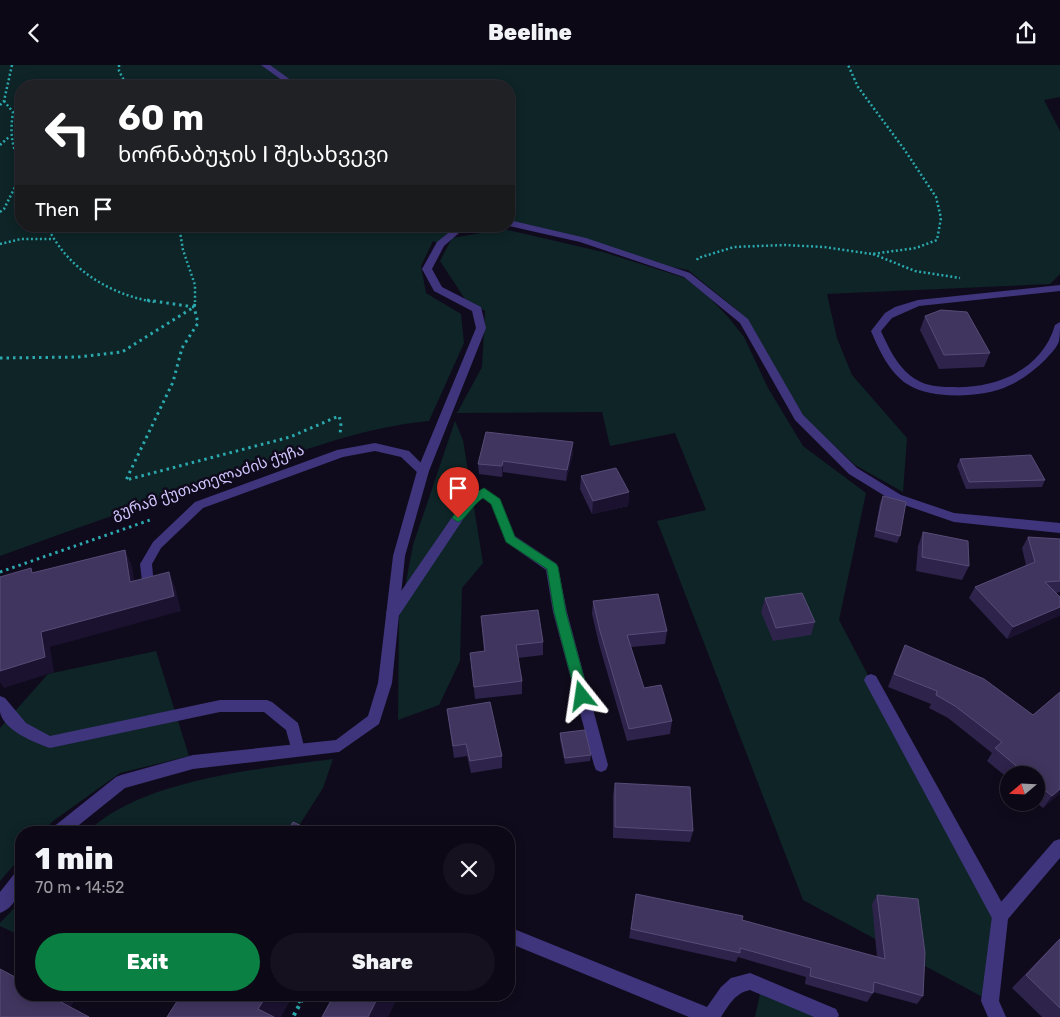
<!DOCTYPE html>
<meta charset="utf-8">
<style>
:root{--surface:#0c0815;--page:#15111e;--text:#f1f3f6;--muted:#9a9aa0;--line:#2c2934;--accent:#0b8043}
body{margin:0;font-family:Rubik,"Noto Sans Georgian",sans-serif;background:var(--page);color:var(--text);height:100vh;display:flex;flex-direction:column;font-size:19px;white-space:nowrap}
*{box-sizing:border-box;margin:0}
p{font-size:16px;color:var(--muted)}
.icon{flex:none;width:28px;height:28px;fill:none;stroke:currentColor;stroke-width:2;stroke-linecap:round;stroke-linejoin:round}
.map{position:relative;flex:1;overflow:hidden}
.sheet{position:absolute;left:15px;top:761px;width:500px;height:175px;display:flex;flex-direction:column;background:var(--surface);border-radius:20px;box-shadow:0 2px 12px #0003,0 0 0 1px var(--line)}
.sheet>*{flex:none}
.hud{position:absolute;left:15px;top:15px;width:500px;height:152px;border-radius:20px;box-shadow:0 2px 12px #0003,0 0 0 1px var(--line);background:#202124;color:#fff;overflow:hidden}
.needle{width:32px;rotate:251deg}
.buttons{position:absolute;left:1000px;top:701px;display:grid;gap:10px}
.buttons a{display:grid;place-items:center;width:45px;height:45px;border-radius:50%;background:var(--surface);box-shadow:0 2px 12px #0003,0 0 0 1px var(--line);font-size:25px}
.pin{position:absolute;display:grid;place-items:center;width:42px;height:42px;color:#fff;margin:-51px -21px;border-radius:50% 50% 50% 0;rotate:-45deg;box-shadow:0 0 5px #0007}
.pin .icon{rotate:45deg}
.me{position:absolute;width:55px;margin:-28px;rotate:345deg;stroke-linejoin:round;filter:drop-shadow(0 0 4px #0008)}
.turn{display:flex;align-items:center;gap:18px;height:105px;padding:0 20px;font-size:22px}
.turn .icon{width:65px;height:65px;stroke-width:2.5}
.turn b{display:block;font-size:35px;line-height:42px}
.then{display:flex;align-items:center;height:48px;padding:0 20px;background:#0003;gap:10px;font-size:19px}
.round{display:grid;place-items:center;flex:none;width:52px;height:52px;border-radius:26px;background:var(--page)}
.overview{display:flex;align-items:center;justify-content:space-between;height:85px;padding:0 20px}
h1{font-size:30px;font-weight:800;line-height:38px}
.action{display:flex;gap:10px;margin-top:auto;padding:10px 20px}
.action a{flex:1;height:58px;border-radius:30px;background:var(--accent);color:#fff;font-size:20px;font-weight:800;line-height:58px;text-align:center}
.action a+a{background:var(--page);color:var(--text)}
header{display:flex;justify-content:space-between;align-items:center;height:65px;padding:0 20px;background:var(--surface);font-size:22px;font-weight:800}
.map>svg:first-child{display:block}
.green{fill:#0e2426}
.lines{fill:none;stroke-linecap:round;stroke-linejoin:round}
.path-far2{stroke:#2ba9ae;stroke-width:2.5;stroke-dasharray:2 2.5;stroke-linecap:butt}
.path-far1{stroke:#2ba9ae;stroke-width:3;stroke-dasharray:2.5 4;stroke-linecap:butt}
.path{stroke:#2ba9ae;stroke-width:4;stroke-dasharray:3 4.5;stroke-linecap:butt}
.service{fill:#3f357c;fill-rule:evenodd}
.minor{fill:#3f357c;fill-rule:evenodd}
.wall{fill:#2e234b}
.shaded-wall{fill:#1b1230}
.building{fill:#40355e;stroke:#574c77}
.route{fill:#0b8043;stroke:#07532c}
.labels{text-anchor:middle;stroke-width:5;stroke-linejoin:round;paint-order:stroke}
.street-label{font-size:15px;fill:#d2c6ff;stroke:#100b1c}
</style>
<header><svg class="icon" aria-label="back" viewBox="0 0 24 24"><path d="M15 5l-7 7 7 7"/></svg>Beeline<svg class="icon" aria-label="share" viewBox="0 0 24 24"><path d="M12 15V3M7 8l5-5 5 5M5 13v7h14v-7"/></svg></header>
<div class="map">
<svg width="1060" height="952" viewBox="0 0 1060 952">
<rect width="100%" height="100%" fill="#100b1c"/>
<g class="green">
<path d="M0,0H1060V32L1044,35L1060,66V209L1050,219L827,229L837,273L852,310L907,373L903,427L855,400L804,352L768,292L754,265L737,245L688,205L661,200L531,162L509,158V21H21V161H463L440,179L433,176L421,201L426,228L461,249L464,278L429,356C364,362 302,386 240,407C159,434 79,462 0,491Z"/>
<path d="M504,164L603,187L685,213L710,233L729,253L744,272L768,323L803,381L866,428L839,555L992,846L990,936L803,835L657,456L706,445L675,368L610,381L602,347L457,348L482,302L485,246L465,234L440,196L452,173Z"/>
<path d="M455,356L463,375L483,498L462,523L460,596L439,640L398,655L399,554L413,480Z"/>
<path d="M156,586L189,691L120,708L53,756L42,767L21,768V792L0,816V663L48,609Z"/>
<path d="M333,694L323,723L295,767L87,768C137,715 263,703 333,694Z"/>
<path d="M21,836V871L0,861V858Z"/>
<path d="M760,929L817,952H755Z"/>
</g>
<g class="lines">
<g class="path-far2">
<path d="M119,0V6L127,21"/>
<path d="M4,36L13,47C10,67 11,81 21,99"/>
<path d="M0,40L4,36L12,0"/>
<path d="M0,80L9,72"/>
<path d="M0,147L4,144L21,110"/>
<path d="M47,161C67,203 108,229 154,237"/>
<path d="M179,161L183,185L195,220V237"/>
<path d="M0,179L21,174H52"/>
<path d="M873,189L915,206L960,213"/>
<path d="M697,195L698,193L734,182L785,180L824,182L872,189L916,183L937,175L941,153L936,132L904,84L858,22L848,0"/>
</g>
<g class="path-far1">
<path d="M147,235L194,242L198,258L182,283L173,317L126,415L290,372L339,351L341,358L340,370"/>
<path d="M0,293L78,292L122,287L194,242L196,235"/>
<path d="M0,507L153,454"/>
</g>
<path class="path" d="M292,932L301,937L293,952"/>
<g class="service">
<path d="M261,0H270L299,21H290Z"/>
<path d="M1060,220V226L919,241L892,253L881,266C889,284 899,305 917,315C927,321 939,322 951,322C994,324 1042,306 1055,260L1060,257C1060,263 1060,270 1059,276C1057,283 1050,289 1046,294C1035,305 1022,315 1008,321C983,333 931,335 907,319C889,307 879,285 871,266L885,248L895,242L918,235Z"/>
<path d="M375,378L409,386L429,406L427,409H419L401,392L375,386L343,392L203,443L161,483L152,499L154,521L153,525H143L140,499L153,477L195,437L337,385Z"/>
<path d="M484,423L500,434L515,471L557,499L558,502L567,547L608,700L606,705L601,707L596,705L594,700L553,547L546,505L506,477L491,439L483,433L474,438L398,552L393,553L388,552L386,548L466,432Z"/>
<path d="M871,609L876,611L1006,845L1008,851L1006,857L1000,859L994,857L866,619L864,615L866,611Z"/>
<path d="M0,631L5,633L26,658L50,671L220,635H267L272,637L298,658L305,685L303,690L298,691L293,690L286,665L264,647H220L50,683C35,678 3,665 0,647C0,642 0,636 0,631Z"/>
<path d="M509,862L707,942L721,922L731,913L750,908L836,944L839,950L838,952H814L750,925C735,928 729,940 721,952H689L509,878Z"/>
</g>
<g class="minor">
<path d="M509,155L586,173L690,208L748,254L803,350L857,403L901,430L954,448L1060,458V468L954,457L893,436L849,409L795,355L740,258L684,212L580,177L509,161Z"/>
<path d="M457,161H467L444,181L432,204L442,222L481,242L486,263L429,406L405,491L392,618L379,659L339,687L193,704L125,723L69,768H49L52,763L116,712L121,710L193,690L336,675L368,651L378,618L393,491L417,406L476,263L472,246L434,226L422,204L437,177Z"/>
<path d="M1060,774V793L1008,854L999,936L1006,952H988L981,936L992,851L994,845L1054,776Z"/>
<path d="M21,805C22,822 18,841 0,848V827L15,808Z"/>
</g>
</g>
<g class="wall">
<path d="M925,251L990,288L984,302L939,304L920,265Z"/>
<path d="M573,377V388L566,416L503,407L502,412L479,409L478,399Z"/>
<path d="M960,394L1045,415L1042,422L966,424L957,401Z"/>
<path d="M581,411L629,427L628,441L592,449L580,424Z"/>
<path d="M883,431L900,471L897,478L874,472L880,438Z"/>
<path d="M923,467L969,501L962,515L916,506L918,481Z"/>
<path d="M1028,472L1060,474V527L1056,528L1060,550L1007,574L969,533L975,522L1026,500L1022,483Z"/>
<path d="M765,533L815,557L811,570L773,576L761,547Z"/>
<path d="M593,536L667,566L665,579L631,582L644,623L672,656L670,669L627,676L599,579L592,549Z"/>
<path d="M481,551L543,577V590L518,593L522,616V629L475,634L470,588L484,587Z"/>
<path d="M905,580L1060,728L1043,743L1036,737V710H1009V714L987,696L992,688L948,653L929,643L931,639L888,622L899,593Z"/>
<path d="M447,644L502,691V703L471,708L467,691L454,693Z"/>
<path d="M560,668L591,690L590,696L565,699L560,675Z"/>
<path d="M615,718L693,766L690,777L613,773V730Z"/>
<path d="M636,829L742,855L877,892L872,839L877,830L923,931L917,939L873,927V928L867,937L805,919L806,912L738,892L736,897L629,873Z"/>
<path d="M1060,873V952H1042L1012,923Z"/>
</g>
<g class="shaded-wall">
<path d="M573,377V388L566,416L567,405Z"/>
<path d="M503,396V407L502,412V401Z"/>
<path d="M629,427L628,441L592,449L593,436Z"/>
<path d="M125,485L132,501L137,533L130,517Z"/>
<path d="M169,507L175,522L181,546L50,582L54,607L4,623L0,617V606L41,567Z"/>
<path d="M1060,542V550L1007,574L1013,562Z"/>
<path d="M1060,724V728L1043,743L1052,731Z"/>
<path d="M63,930H79L68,945L59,936Z"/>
<path d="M267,930H293L281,952H263L258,944Z"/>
<path d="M379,930H399L388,952H368Z"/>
</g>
<g class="building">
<path d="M941,245L967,247L990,288L944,290L925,251Z"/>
<path d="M486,367L573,377L567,405L503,396L502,401L478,399Z"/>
<path d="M1031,390L1045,415L969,417L960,394Z"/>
<path d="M616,403L629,427L593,436L581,411Z"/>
<path d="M883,431L906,437L900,471L876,465Z"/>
<path d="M923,467L968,476L969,501L922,492Z"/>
<path d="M1028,472L1060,474V516L1045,517L1060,532V542L1013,562L975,522L1035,497Z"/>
<path d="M125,485L130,517L169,507L174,531L41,567L45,592L0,606V512L31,503L32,508Z"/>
<path d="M802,528L815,557L776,563L765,533Z"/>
<path d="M658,529L667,566L627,570L644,623L661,620L672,656L629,664L600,566L593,536Z"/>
<path d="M538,545L543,577L516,580L522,616L474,622L470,588L485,586L481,551Z"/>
<path d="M905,580L984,614L1033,650L1060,627V724L1052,731L1036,718V710H1027L995,683L1002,677L955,641L936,630L937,626L894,609Z"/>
<path d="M490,637L502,691L470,696L466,679L453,681L447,644Z"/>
<path d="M585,665L591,690L565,693L560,668Z"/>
<path d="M615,718L690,722L693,766L615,762Z"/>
<path d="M293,757L317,768H286Z"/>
<path d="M636,829L743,851L742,855L885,894L877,830L918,834L925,888L923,931L874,917L873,928L810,911L811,903L740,883V888L631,864Z"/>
<path d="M1060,874V943L1026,910Z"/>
<path d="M21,903V930H63L59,936L89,952H0V904L15,912Z"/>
<path d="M181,930H267L258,944L274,952H167Z"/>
<path d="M334,930H379L368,952H322Z"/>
</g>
<path class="route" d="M484,423L500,434L515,472L556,499L558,502L566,547L589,631L587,635L582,636L578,635L576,631L554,547L547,504L506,477L491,439L483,433C473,439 466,454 458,457L452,453L466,433Z"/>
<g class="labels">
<g class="street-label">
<text transform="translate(208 417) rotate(-19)" y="5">გურამ ქუთათელაძის ქუჩა</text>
</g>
</g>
</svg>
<div class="buttons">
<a><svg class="needle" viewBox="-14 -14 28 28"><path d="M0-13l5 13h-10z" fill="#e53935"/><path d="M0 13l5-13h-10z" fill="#9a9aa0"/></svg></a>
</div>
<div class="pin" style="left:458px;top:453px;background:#d93025"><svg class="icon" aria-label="arrive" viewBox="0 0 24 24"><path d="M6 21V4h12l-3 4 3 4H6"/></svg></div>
<svg class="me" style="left:582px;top:631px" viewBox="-20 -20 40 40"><path d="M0-17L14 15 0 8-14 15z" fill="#0b8043" stroke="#fff" stroke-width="4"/></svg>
<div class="hud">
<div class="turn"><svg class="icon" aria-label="left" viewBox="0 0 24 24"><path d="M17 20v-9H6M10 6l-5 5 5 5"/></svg><div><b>60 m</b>ხორნაბუჯის I შესახვევი</div></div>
<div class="then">Then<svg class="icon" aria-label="arrive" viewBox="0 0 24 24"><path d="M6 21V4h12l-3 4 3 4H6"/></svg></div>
</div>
<section class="sheet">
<div class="overview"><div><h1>1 min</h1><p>70 m · 14:52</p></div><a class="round"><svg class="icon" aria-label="close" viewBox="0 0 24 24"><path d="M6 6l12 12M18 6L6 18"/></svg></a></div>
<div class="action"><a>Exit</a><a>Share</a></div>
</section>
</div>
